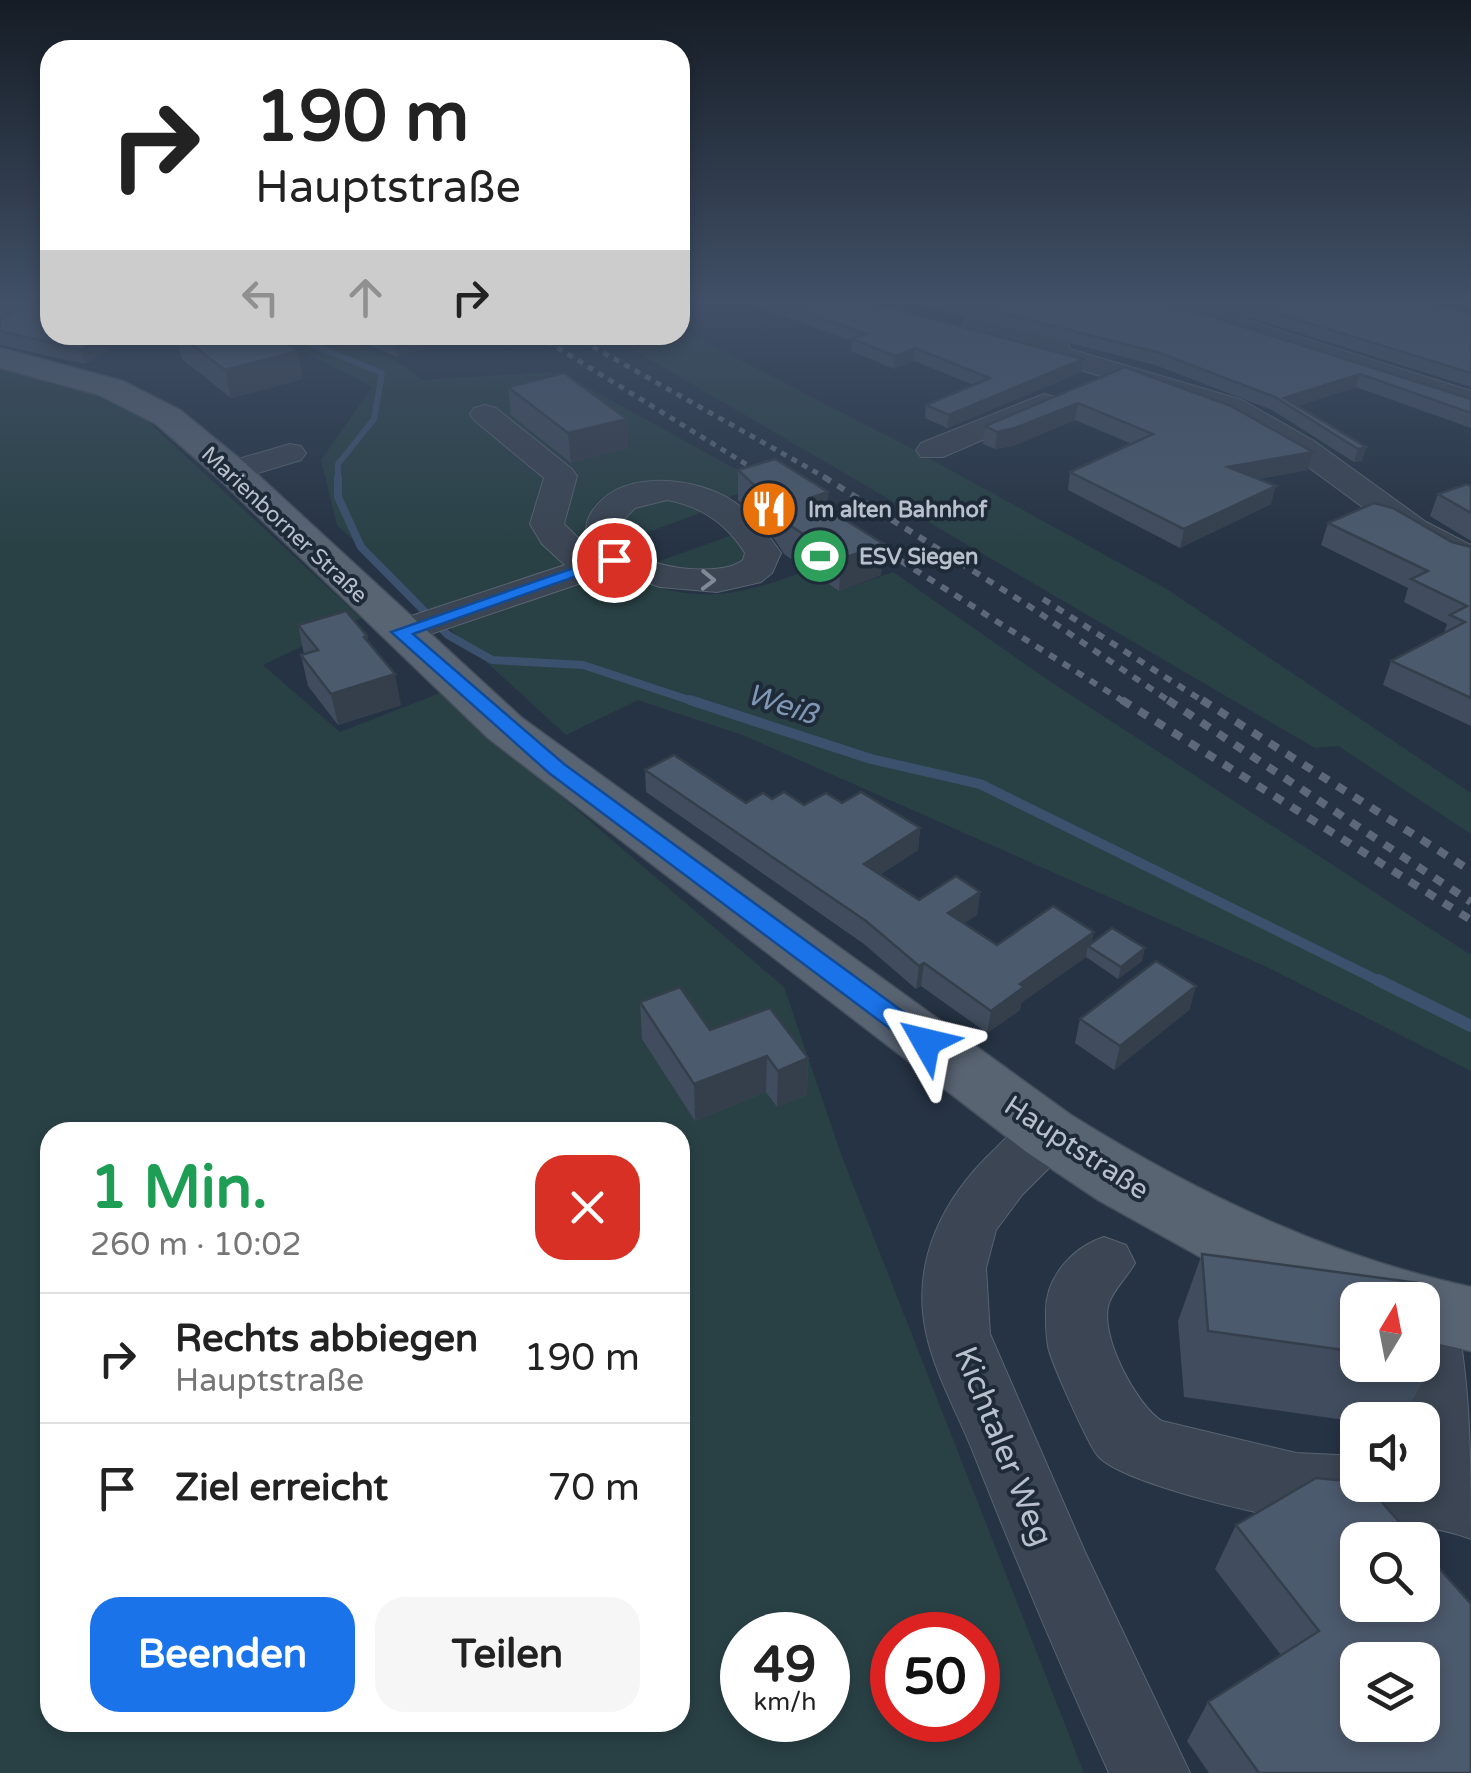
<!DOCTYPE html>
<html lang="de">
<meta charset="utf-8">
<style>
:root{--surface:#fff;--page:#f6f6f6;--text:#222;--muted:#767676;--line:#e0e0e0;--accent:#1a73e8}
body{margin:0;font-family:"Varela Round",sans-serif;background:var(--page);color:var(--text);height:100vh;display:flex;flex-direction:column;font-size:38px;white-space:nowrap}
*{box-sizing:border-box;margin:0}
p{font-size:32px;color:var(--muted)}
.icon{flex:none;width:55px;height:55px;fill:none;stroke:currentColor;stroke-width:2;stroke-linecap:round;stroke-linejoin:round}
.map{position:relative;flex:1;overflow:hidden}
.side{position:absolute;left:40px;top:1122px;width:650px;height:610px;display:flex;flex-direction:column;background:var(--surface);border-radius:30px;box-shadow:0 5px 15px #0003}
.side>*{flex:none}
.hud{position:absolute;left:40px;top:40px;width:650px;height:305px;border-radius:30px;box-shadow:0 5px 15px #0003;background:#fff;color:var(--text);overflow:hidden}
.needle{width:65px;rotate:10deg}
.controls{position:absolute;left:1340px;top:1282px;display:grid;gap:20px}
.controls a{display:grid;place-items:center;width:100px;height:100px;border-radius:20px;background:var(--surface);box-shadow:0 5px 15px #0003;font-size:50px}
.speed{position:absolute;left:720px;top:1612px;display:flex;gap:20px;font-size:50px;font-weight:700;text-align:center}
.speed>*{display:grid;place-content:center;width:130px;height:130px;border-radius:50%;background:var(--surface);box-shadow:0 5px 15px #0003;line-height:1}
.speed small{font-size:25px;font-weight:400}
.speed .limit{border:15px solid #d22;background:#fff;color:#111}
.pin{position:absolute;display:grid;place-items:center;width:85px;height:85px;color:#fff;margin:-42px;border:5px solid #fff;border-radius:50%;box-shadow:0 2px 10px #0007}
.me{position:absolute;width:110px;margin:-55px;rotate:307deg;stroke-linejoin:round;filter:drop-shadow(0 0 8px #0008)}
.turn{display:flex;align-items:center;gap:35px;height:210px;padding:0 50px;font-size:45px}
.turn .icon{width:130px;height:130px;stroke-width:2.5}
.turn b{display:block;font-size:70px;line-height:85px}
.lanes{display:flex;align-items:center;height:95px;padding:0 50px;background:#0003;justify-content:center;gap:50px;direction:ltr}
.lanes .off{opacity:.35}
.round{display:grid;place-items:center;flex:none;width:105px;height:105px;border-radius:30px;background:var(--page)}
.summary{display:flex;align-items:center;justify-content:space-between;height:170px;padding:0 50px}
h1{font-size:60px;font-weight:800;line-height:75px;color:#1e9e55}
.primary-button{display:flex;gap:20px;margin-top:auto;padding:20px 50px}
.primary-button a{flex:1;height:115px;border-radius:30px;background:var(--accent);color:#fff;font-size:40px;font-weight:800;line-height:115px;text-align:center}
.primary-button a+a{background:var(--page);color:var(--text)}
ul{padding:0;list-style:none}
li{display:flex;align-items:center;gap:30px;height:130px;padding:0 50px;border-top:2px solid var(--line)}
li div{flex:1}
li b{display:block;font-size:38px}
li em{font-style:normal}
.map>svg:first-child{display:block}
.green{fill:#294145;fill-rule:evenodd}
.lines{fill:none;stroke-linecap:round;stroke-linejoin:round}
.stream-far3{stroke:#3c516d;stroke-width:6}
.stream-far2{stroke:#3c516d;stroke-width:8}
.stream-far1{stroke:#3c516d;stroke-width:10}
.stream{stroke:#3c516d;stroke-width:12}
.minor-casing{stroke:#596370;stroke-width:2}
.major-casing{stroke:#454e5c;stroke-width:3}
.minor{fill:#3b4553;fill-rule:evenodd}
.major{fill:#596473;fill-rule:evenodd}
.rail-far2{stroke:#5d697a;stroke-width:5;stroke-dasharray:6 6;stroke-linecap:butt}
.rail-far1{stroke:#5d697a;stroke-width:6;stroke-dasharray:8 8;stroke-linecap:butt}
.rail{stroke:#5d697a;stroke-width:8;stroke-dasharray:10 10;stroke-linecap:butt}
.wall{fill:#414d5e}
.shaded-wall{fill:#353f4c}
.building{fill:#4c5a6d;stroke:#353f4c;stroke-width:2.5;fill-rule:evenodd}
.oneway{stroke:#808996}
.route{fill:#1a73e8;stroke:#114b97;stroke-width:2.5}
.labels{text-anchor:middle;stroke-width:8;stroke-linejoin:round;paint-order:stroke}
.far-poi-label{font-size:22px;font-weight:bold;fill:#b8c0cd;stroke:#1f2a39;text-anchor:start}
.far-street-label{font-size:22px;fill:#b8c0cd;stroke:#1f2a39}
.street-label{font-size:28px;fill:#b8c0cd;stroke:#1f2a39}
.water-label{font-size:30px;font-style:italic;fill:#7f97b4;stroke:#1f2a39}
.near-street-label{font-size:32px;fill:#b8c0cd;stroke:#1f2a39}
</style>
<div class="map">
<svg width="1471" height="1773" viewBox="0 0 1471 1773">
<rect width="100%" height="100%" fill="#263344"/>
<g class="green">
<path d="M680,329L903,444L1165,588L1471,793V834L1338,746L1315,748L608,335H680Z"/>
<path d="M271,335C337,335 369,336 422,380L550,372L593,390L764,485L713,502L744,525L763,553C748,593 694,581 660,576L663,589C717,602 758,589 808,570L839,591L893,572L1051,682L1471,955V1071L1267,967L745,736L638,700L566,735L337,525L321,460L372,387ZM635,484L644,492L614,507L601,530H592L593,506L602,497ZM705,511L738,533L654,563L622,542Z"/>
<path d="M0,368L38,373L98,390L141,415L361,618L263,665L340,732L440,693L784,987L841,1154L1084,1773H0ZM50,1132H680V1722H50ZM742,1635H828V1720H742ZM892,1635H978V1720H892Z"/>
</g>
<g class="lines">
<path class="stream-far3" d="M288,335L382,373L374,419L338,464V479"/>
<path class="stream-far2" d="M338,477V497L361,547L448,635L492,660L583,665L698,703"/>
<path class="stream-far1" d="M690,700L871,759L980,784L1383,983"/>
<path class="stream" d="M1378,980L1471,1026"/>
<g class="minor-casing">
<g id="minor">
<path d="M22,300H50V304L0,332V313Z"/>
<path d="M1145,300H1183L1471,391V410L1149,305Z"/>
<path d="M976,316L1068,341L1070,349L1242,400L1314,441L1426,522L1471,545V570L1402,536L1292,455L1220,412L1014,350L1011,342L967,330L963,324L967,318Z"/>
<path d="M1044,394L1054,397L1059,403L1054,409L943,457H921L916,450L921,443Z"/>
<path d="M485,405L496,408L572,469L577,476L564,524L586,546C586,536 585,523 590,515C615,469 688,476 726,497C751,511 765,530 781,553L772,573L761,582L748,585L717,592L660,587L614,572L413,640L400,643L387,640L381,632L387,624L565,565L542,544L530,524L544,478L474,420L470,414L474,408ZM667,500C701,506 727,524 745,553L743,560C720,579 639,567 621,545L622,521L635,508Z"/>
<path d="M290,444L301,446L306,453L301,460L232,481L221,478L216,471L221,464Z"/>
<path d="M1048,1111L1068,1117L1076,1133L1068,1149L1022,1195L996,1230L986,1268L990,1334L1085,1552L1190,1773H1109C1061,1667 1016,1561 973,1452C958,1414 934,1372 926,1332C911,1261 943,1198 994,1150C1011,1133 1025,1118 1048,1111Z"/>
<path d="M1104,1237L1126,1245L1135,1263C1128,1276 1113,1290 1109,1303C1098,1334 1137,1406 1162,1421L1296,1453L1358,1456V1485H1422V1420H1407L1399,1365H1422V1300H1399L1404,1291L1426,1282L1448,1291C1471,1351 1471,1470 1471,1539C1418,1518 1355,1527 1299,1520C1260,1515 1122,1483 1098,1456C1089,1446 1050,1360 1048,1346C1046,1336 1046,1325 1046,1315C1044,1279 1071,1248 1104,1237Z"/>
</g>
</g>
<g class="major-casing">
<path id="major" d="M0,348L123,381L180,410L245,463L522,718L1071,1115C1196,1193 1327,1256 1471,1287V1351L1422,1340V1300H1358V1317L1204,1259L1098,1200L1025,1151L488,738L219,479L156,424L99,395L0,368Z"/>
</g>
<use href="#minor" class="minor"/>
<use href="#major" class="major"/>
<g class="rail-far2">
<path d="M537,335L770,479"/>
<path d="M572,335L828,479"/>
</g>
<g class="rail-far1">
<path d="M766,477L775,482"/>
<path d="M824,477L1029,606L1172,703"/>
<path d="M860,535L1126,703"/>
<path d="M1043,599L1206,703"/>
</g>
<g class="rail">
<path d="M1122,700L1471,920"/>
<path d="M1168,700L1471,902"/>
<path d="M1202,700L1471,871"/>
</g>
</g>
<g class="wall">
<path d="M747,300H861L1081,372L947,428L925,418L926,405L974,385L914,361L894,369L851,351L852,341L756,306V302Z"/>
<path d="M902,300H1159L1471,399V428L1356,387L1297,406L1366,447L1362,461L1354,462L1272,410L1155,365Z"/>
<path d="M1194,300H1422L1471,314V387Z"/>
<path d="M1454,300H1471V305Z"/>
<path d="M0,319L132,335L85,364L0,345Z"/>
<path d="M176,335H278L303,379L231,398L182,359Z"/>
<path d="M343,335H458L397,357Z"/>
<path d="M1125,367L1313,452L1308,470L1258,479L1271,504L1180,548L1068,490L1070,472L1132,444L1075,420L1013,446L995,449L983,444L985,426Z"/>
<path d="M508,387L627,419L628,448L571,463L511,415Z"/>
<path d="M738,470L828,492L827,509L884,544L881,575L839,591L784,554L766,526L738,500Z"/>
<path d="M1471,486V541L1430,516L1438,494Z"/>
<path d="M1328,523L1452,542L1471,547V726L1383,685L1391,661L1444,633L1447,624L1404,602L1408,588L1321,545Z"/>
<path d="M298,625L367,636L368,642L401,705L338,725L308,686L301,655L304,654Z"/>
<path d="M645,770L746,803L772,799L804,805L842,803L920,828L918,850L881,874L919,900L980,892L977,915L964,923L997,945L1092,943L1142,961L1118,979L1086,957L1021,1003L1020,1010L987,1033L921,986L916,989L864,944L646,792Z"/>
<path d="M1196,986L1189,1010L1114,1070L1075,1043L1080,1019Z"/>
<path d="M640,1002L710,1030L808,1058L807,1095L777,1107L766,1092L695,1121L642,1039Z"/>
<path d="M1202,1254L1358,1300V1365H1422V1302L1434,1362L1401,1420H1358V1422L1184,1397L1178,1321Z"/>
<path d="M1236,1525L1471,1773H1209L1187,1741L1208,1702L1281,1655L1215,1569Z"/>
</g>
<g class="shaded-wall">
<path d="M0,300H16L0,309Z"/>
<path d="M106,335H132L85,364L81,350Z"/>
<path d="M272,335H278L282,355L298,351L303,379L231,398L225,370Z"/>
<path d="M394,335H458L397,357Z"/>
<path d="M915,348L914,361L894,369L895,356Z"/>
<path d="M1083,359L1081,372L947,428L949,415Z"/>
<path d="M1360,374L1356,387L1292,407L1284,398Z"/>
<path d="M1078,403L1075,420L1013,446L995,449L997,432Z"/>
<path d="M627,419L628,448L571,463L568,433Z"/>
<path d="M1366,447L1362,461L1354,462L1358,449Z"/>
<path d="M1313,452L1308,470L1223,485L1228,467Z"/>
<path d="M1276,486L1271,504L1180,548L1184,529Z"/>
<path d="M828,492L827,523L810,498Z"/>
<path d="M884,544L881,575L839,591L841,559Z"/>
<path d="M395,674L401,705L338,725L331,694Z"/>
<path d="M920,828L918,850L863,886L864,864Z"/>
<path d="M980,892L977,915L945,936L948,913Z"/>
<path d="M1094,932L1091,948L1088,946L1086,957L1021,1003L1020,1010L987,1033L991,1011L1020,984Z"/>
<path d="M1145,948L1142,961L1118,979L1121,967Z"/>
<path d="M924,963L921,986L916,989L919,966Z"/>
<path d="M1196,986L1189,1010L1114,1070L1120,1046Z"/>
<path d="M767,1056L766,1092L695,1121L694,1084Z"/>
<path d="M808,1058L807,1095L777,1107L778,1071Z"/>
</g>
<g class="building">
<path d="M771,300H861L1083,359L949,415L926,405L990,378L915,348L895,356L852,339L866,334Z"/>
<path d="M950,300H1159L1471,399V413L1360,374L1284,398L1366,447L1358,449L1275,397L1157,352Z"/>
<path d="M1235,300H1422L1471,314V373Z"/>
<path d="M28,304L50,308V335H106L81,350L0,331V319Z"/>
<path d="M179,335H274L298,351L225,370Z"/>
<path d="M1125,367L1231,406L1313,452L1228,467L1276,486L1184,529L1070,472L1153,434L1078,403L1015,428L997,432L985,426Z"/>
<path d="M564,373L627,419L568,433L508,387Z"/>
<path d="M775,459L828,492L810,498L884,544L841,559L785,522L766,496L738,470Z"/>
<path d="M1467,484L1471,486V513L1438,494Z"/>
<path d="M1374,503L1393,508L1452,542L1471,547V698L1391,661L1465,622L1450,615L1467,606L1411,579L1428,571L1328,523Z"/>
<path d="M346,611L367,636L364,637L395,674L331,694L301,655L318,650L298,625Z"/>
<path d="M674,755L746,803L763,793L772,799L784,792L804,805L826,793L842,803L861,792L920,828L864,864L919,900L956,876L980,892L948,913L997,945L1053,906L1094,932L1020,984L1024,987L991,1011L924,963L919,966L866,921L645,770Z"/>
<path d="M1112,928L1145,948L1121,967L1088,946Z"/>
<path d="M1156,961L1196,986L1120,1046L1080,1019Z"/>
<path d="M680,987L710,1030L770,1008L808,1058L778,1071L767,1056L694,1084L640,1002Z"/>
<path d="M1202,1254L1419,1283L1422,1300H1358V1352L1208,1331Z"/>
<path d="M1422,1302L1434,1362L1422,1361Z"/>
<path d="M1316,1478L1358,1482V1485H1367L1415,1540H1358V1605H1422V1549L1471,1604V1773H1259L1208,1702L1319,1631L1236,1525ZM1358,1660H1422V1725H1358Z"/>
</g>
<defs><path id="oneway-chevron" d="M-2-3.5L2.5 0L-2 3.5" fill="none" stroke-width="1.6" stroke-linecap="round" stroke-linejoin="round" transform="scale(2.5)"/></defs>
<use class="oneway" href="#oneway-chevron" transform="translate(708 580) rotate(1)"/>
<linearGradient id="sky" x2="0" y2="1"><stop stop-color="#151c25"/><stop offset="0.55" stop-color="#415067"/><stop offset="1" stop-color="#415067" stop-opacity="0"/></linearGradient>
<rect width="1471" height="548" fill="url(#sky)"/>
<path class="route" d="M608,556L622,560L413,634L564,764L935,1035L938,1042L935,1049H917L549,773L391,632Z"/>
<defs>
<g id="restaurant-disc" transform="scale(2.875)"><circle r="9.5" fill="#e8710a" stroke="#1f2a39"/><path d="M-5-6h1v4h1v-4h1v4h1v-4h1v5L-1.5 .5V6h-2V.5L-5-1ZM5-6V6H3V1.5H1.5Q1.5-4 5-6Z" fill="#fff"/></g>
<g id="stadium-disc" transform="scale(2.875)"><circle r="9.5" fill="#2e9e5b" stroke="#1f2a39"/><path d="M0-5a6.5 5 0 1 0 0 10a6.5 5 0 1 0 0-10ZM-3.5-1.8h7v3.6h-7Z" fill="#fff"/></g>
</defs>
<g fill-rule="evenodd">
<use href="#restaurant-disc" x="769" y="509"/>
<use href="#stadium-disc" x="820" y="556"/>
</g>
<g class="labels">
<g class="far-poi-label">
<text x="808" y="517">Im alten Bahnhof</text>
<text x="859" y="564">ESV Siegen</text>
</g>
<g class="far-street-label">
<text transform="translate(285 524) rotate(43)" y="8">Marienborner Straße</text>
</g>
<g class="street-label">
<text transform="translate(1077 1147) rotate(33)" y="10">Hauptstraße</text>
</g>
<g class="water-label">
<text transform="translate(782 704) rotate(18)" y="10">Weiß</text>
</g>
<g class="near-street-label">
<text transform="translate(1004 1446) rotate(68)" y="11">Kichtaler Weg</text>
</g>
</g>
</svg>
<div class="controls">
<a><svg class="needle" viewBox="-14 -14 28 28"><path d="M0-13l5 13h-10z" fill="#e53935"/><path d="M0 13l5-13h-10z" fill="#767676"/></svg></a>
<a><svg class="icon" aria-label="sound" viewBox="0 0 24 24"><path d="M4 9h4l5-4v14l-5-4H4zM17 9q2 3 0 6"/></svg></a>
<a><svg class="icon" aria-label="search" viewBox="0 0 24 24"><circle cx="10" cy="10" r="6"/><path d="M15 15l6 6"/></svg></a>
<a><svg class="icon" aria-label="layers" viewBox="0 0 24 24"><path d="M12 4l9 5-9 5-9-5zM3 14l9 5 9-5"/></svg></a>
</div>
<div class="speed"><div>49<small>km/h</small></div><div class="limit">50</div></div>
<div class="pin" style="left:614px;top:560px;background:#d93025"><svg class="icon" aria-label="arrive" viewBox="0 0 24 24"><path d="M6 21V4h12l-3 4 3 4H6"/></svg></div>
<svg class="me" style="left:926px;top:1042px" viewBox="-20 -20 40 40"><path d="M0-17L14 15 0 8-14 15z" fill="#1a73e8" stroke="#fff" stroke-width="4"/></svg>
<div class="hud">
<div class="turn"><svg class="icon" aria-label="right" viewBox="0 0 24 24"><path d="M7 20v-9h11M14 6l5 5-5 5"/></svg><div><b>190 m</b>Hauptstraße</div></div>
<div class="lanes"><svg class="icon off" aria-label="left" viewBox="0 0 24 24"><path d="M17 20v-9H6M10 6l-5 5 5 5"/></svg><svg class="icon off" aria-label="ahead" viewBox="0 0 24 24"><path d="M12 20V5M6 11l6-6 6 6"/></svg><svg class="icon" aria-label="right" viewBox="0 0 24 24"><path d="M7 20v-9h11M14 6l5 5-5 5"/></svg></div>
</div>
<section class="side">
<div class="summary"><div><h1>1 Min.</h1><p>260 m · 10:02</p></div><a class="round" style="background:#d93025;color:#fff"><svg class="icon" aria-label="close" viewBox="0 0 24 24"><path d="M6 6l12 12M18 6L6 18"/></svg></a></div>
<ul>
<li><svg class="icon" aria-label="right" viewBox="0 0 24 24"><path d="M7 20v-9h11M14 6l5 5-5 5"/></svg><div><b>Rechts abbiegen</b><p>Hauptstraße</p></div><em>190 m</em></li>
<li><svg class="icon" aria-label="arrive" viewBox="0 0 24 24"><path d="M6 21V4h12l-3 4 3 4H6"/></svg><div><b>Ziel erreicht</b></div><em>70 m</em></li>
</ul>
<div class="primary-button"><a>Beenden</a><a>Teilen</a></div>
</section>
</div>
